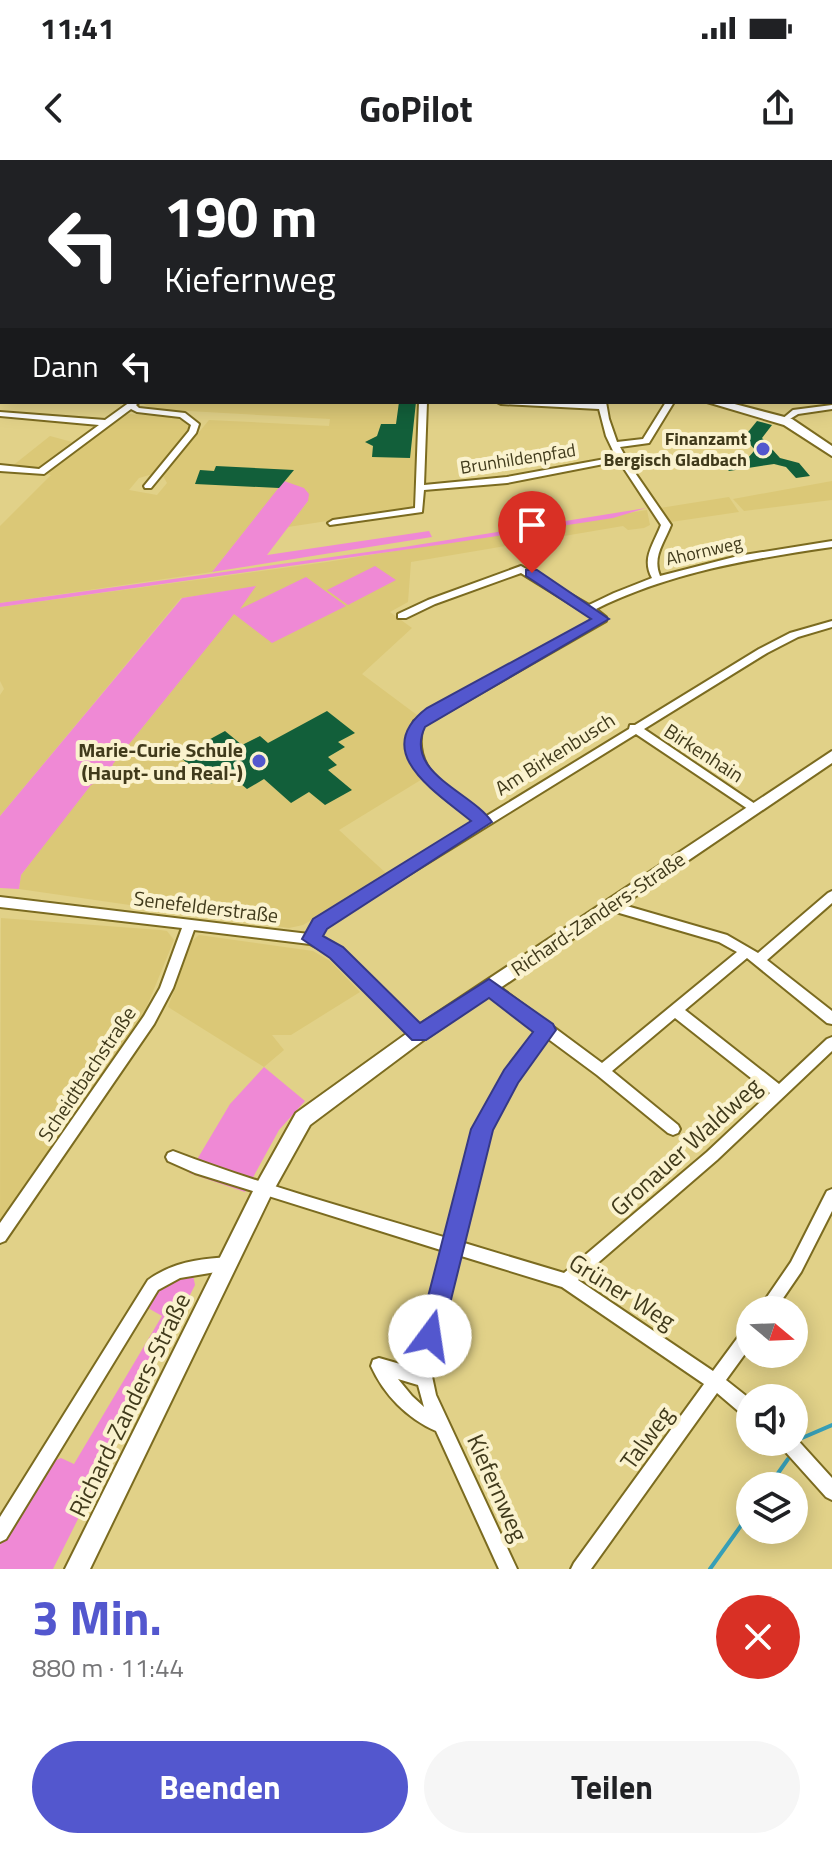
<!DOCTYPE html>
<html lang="de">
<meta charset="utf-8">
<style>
:root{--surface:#fff;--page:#f6f6f6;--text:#202124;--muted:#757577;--accent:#5357ce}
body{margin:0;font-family:"Titillium Web",sans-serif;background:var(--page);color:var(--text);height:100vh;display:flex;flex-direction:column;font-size:30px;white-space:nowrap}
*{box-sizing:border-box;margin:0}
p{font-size:26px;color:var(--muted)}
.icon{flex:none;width:44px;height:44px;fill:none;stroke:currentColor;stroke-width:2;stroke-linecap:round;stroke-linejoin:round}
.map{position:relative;height:1409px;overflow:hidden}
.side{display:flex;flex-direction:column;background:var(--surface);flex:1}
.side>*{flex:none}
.top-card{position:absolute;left:0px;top:0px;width:832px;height:244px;box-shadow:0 4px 20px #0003;background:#202124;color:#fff;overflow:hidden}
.needle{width:52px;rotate:109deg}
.fabs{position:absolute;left:736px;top:1136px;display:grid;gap:16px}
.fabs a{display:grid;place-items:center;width:72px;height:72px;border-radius:50%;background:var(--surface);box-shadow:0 4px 20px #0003;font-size:40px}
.pin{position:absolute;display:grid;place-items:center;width:68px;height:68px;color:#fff;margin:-82px -34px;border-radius:50% 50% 50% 0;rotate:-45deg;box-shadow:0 0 8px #0007}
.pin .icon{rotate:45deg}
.me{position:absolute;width:88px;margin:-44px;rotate:14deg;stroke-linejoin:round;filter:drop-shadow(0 0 6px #0008)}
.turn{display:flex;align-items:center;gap:28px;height:168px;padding:0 32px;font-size:36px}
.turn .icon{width:104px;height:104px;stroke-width:2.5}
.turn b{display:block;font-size:56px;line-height:68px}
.then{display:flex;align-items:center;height:76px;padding:0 32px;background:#0003;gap:16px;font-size:30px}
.round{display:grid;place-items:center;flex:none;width:84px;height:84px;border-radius:42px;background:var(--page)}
.overview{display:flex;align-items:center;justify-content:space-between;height:136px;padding:0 32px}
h1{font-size:48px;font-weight:700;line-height:60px;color:var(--accent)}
.button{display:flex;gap:16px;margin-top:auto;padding:16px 32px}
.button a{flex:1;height:92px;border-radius:48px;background:var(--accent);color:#fff;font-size:32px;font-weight:700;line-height:92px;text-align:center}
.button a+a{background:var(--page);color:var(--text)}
.status{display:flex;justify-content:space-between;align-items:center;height:56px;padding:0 40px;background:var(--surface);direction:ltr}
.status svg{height:22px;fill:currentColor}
header{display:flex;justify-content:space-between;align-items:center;height:104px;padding:0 32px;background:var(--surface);font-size:36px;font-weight:700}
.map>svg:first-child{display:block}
.built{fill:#dbc877}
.green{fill:#ef89d5}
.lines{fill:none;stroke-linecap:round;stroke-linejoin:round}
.stream-far1{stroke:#379fb7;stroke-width:2}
.stream{stroke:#379fb7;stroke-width:4}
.building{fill:#125f3a}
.minor-casing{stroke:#7b6b20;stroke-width:4}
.tertiary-casing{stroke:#7b6b20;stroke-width:4}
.secondary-casing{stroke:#7b6b20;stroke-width:4}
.minor{fill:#fff;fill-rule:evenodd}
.tertiary{fill:#fff;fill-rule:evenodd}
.secondary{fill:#fff;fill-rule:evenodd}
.route{fill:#5357ce;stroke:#363986;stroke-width:2}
.poi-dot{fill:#5357ce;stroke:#faf2ce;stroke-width:3}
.labels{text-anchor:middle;stroke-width:8;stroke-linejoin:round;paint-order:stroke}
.far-poi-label{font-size:18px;font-weight:bold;fill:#403a1b;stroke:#faf2ce;text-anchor:end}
.far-street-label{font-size:18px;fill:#403a1b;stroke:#faf2ce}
.poi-label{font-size:20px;font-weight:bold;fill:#403a1b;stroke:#faf2ce;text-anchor:end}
.street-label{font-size:20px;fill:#403a1b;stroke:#faf2ce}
.near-street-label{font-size:24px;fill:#403a1b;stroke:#faf2ce}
</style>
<div class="status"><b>11:41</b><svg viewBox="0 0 49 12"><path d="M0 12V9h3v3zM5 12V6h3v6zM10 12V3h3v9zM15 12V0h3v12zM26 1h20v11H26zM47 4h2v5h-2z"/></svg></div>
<header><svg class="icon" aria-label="back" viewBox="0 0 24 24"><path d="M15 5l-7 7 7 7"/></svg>GoPilot<svg class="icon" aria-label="share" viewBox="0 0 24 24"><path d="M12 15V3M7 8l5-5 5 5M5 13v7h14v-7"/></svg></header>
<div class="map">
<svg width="832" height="1409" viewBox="0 0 832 1409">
<rect width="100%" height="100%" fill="#e1d188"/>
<g class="built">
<path d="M140,242H420L412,348L288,367L308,341L284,322L212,412L0,443V366L51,315L45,314L115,258L129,254L172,257L189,263V270L153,314L139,318L129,330L157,335L167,323L163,316L209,260L329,266L330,259L152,249Z"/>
<path d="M50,276L72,282L39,307H11Z"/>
<path d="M832,321V340L744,351L733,339Z"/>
<path d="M729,337L739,352L664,363L660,348Z"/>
<path d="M647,350L650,365L644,368L628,370L623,366L411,402L408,442L390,452L412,468L362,514L417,555L426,550L411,568L406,585L411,603L424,618L339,670L388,715L303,765L289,768L19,729L21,715L51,675L91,625L109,616L113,604L255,427L181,438L0,656V535L4,529L0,521V447L327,402Z"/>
<path d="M1,758L160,770L167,771L174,780L143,856L0,1061Z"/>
<path d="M199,775L313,791L330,801L360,832L291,875H272L284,890L264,907L168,847L192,781Z"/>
</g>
<g class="green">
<path d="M0,0H704L2,2V119Z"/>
<path d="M284,321L304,328L309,334L308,341L267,395L429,371L432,377L212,412Z"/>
<path d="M646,348L613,358L445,384L0,447V443L404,387Z"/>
<path d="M375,406L396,420L348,445L327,430Z"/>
<path d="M306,417L346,446L272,483L234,454L113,604L109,616L91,625L21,715L19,729L0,728V656L182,438L256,426L240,449Z"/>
<path d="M264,907L305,941L279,970L245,1032L189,1013L230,944Z"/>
<path d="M193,1115L195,1125L53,1409H0V1385L51,1302L61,1298L74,1304L162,1156L148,1148C148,1126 175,1118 193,1115Z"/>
</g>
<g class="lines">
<g class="stream-far1">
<path d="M262,0L267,2"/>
<path d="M37,2L41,0"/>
<path d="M620,2L626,0"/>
<path d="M686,2L690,0"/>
</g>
<g class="stream">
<path d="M802,1278L832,1265"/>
<path d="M769,1326L788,1299"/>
<path d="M710,1409L750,1353"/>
</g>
</g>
<g class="building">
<path d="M399,242H416L410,298L372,297L373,286L365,282L377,276L381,264H396Z"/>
<path d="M757,261L772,265L762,278L780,298L799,303L810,316L796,318L786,307L774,304L729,311L722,303L747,299L755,290L744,277Z"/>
<path d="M216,306L294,310L279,328L195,324L200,310L214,311Z"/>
<path d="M327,551L355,573L338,582L345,587L328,597L337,605L328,610L352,630L325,645L309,632L291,643L264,619L247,629L229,614L211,624L179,596L225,571L242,585L260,576L268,583Z"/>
</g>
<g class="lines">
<g class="minor-casing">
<g id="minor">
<path d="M758,0H764L763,2H757Z"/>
<path d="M130,242H139L136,245L139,248L185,253L199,264L196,273L151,328H145L144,326L189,271L191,265L180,257L137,252L131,249L44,314L0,311V305L39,309L99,265L0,256V252L105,260Z"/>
<path d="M419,242H427L424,325L507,317L616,297L606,276L599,249L501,244L497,242L598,244V242H606L609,259L617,282L643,279L666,242H674L649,283L620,287L631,307L671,365C664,383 652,397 660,416L738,396L832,381V387C750,399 671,412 596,449L606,457V461L423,566C410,611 454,633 485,657L629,569L630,565H635L759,489L790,473L832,461V467L798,477L767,493L644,569L761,648L755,652L751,651L636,574L324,767L319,777L341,789L424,870L426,874L424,878L419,879L414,878L331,795L310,784L194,770L173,828L154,864L5,1081L0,1083V1063L144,856L160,828L182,768L0,747V737L309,774L316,761L476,662C444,637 394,609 414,561L595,459L521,413L435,444L406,458H398V454L428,440L521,406L589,445L614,433L652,418C641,398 654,384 661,365L619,301L507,323L424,330L422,352L330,365L328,363L333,360L415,348Z"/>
<path d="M832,245V249L798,254L785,262L781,260L793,250Z"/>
<path d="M832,731V743L767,800L832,851V864L827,863L747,798L685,850L779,924L827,879L832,877V891L717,1000L578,1120L713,1211L744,1169L750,1166V1187L726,1220L750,1239V1258L744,1256L717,1233L591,1409H571L574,1403L704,1224L562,1127L458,1095L430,1207L436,1235L517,1409H499L436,1271C407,1258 384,1235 371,1206L373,1200L379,1198L414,1208L444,1091L195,1013L168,1001L166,997L168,993L173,991C262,1025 355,1050 447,1078L475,969L506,912L537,870L484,831L482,827L484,823L489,822L494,823L602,903L737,792L719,782L609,750L607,747L609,744L613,742L727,775L758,793L828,733ZM675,858L770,933L707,992L564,1113L461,1082L489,970L516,920L547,878L597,915L668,973L673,975L678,973L680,969L678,965L612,911ZM398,1219L418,1225L424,1247L412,1236Z"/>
<path d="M832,1029V1051L801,1112L775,1150H758L791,1102L827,1031Z"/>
<path d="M229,1097L234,1099L237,1104L234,1109L180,1118L158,1130L6,1379L0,1382V1357L148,1120C173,1102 199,1099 229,1097Z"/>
<path d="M794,1276L832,1318V1340L826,1337L782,1288L780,1282H794Z"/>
</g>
</g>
<g class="tertiary-casing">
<g id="tertiary">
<path d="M795,0H810L812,2H797Z"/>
<rect x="830" y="5" width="2" height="5"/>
<path d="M832,591V603L425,879L310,965L271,1035L90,1409H65L257,1023L296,953L413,869Z"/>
</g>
</g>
<g class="secondary-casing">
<g id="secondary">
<rect x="0" y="122" width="2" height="7"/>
<path d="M707,242H727L792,259L832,286V296L784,265Z"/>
</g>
</g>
<use href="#minor" class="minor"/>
<use href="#tertiary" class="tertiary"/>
<use href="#secondary" class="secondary"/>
</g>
<path class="route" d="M526,410H537L609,459L425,567C403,613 472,632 492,662L327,769L323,776L343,787L420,863L489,819L553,864L556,870L518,923L493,970L442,1176L438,1184L430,1188L421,1184L418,1176L471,969L504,910L533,872L489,838L426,880H412L330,798L302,779L313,759L471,661C436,632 369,592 427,548L591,459L526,416Z"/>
<g class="poi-dot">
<circle cx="763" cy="289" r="8"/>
<circle cx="259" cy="601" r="8"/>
</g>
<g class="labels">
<g class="far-poi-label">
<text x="747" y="285">Finanzamt<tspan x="747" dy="21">Bergisch Gladbach</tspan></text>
</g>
<g class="far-street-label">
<text transform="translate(518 299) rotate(-9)" y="6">Brunhildenpfad</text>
<text transform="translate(704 391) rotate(-13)" y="6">Ahornweg</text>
</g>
<g class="poi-label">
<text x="243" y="597">Marie-Curie Schule<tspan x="243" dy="23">(Haupt- und Real-)</tspan></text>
</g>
<g class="street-label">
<text transform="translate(704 593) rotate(33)" y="7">Birkenhain</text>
<text transform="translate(555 594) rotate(-32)" y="7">Am Birkenbusch</text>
<text transform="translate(206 747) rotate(7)" y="7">Senefelderstraße</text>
<text transform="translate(598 754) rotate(-34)" y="7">Richard-Zanders-Straße</text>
<text transform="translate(87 914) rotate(-56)" y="7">Scheidtbachstraße</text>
</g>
<g class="near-street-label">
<text transform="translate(686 987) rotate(-42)" y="8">Gronauer Waldweg</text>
<text transform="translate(622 1132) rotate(32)" y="8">Grüner Weg</text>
<text transform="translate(130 1245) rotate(-64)" y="8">Richard-Zanders-Straße</text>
<text transform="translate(647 1278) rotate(-54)" y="8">Talweg</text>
<text transform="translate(497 1328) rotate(66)" y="8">Kiefernweg</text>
</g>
</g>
</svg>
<div class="fabs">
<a><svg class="needle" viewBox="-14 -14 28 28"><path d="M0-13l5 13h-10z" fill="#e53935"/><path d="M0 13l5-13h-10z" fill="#757577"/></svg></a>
<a><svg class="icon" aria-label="sound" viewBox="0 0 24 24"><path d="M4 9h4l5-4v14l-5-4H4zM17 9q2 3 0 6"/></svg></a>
<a><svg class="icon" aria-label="layers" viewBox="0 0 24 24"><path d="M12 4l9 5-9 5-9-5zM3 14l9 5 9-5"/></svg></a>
</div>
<div class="pin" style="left:532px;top:413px;background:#d93025"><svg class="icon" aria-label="arrive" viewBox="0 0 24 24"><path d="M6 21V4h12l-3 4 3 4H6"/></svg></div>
<svg class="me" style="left:430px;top:1176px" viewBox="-20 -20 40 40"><circle r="19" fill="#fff"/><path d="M0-13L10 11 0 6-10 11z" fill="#5357ce"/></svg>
<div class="top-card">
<div class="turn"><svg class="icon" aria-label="left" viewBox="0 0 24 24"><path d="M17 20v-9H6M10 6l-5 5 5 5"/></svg><div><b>190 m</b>Kiefernweg</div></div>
<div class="then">Dann<svg class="icon" aria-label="left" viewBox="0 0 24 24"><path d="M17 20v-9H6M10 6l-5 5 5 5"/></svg></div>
</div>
</div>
<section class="side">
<div class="overview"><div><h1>3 Min.</h1><p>880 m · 11:44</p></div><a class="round" style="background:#d93025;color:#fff"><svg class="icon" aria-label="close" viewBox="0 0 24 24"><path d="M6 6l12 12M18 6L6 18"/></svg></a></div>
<div class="button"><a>Beenden</a><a>Teilen</a></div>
</section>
